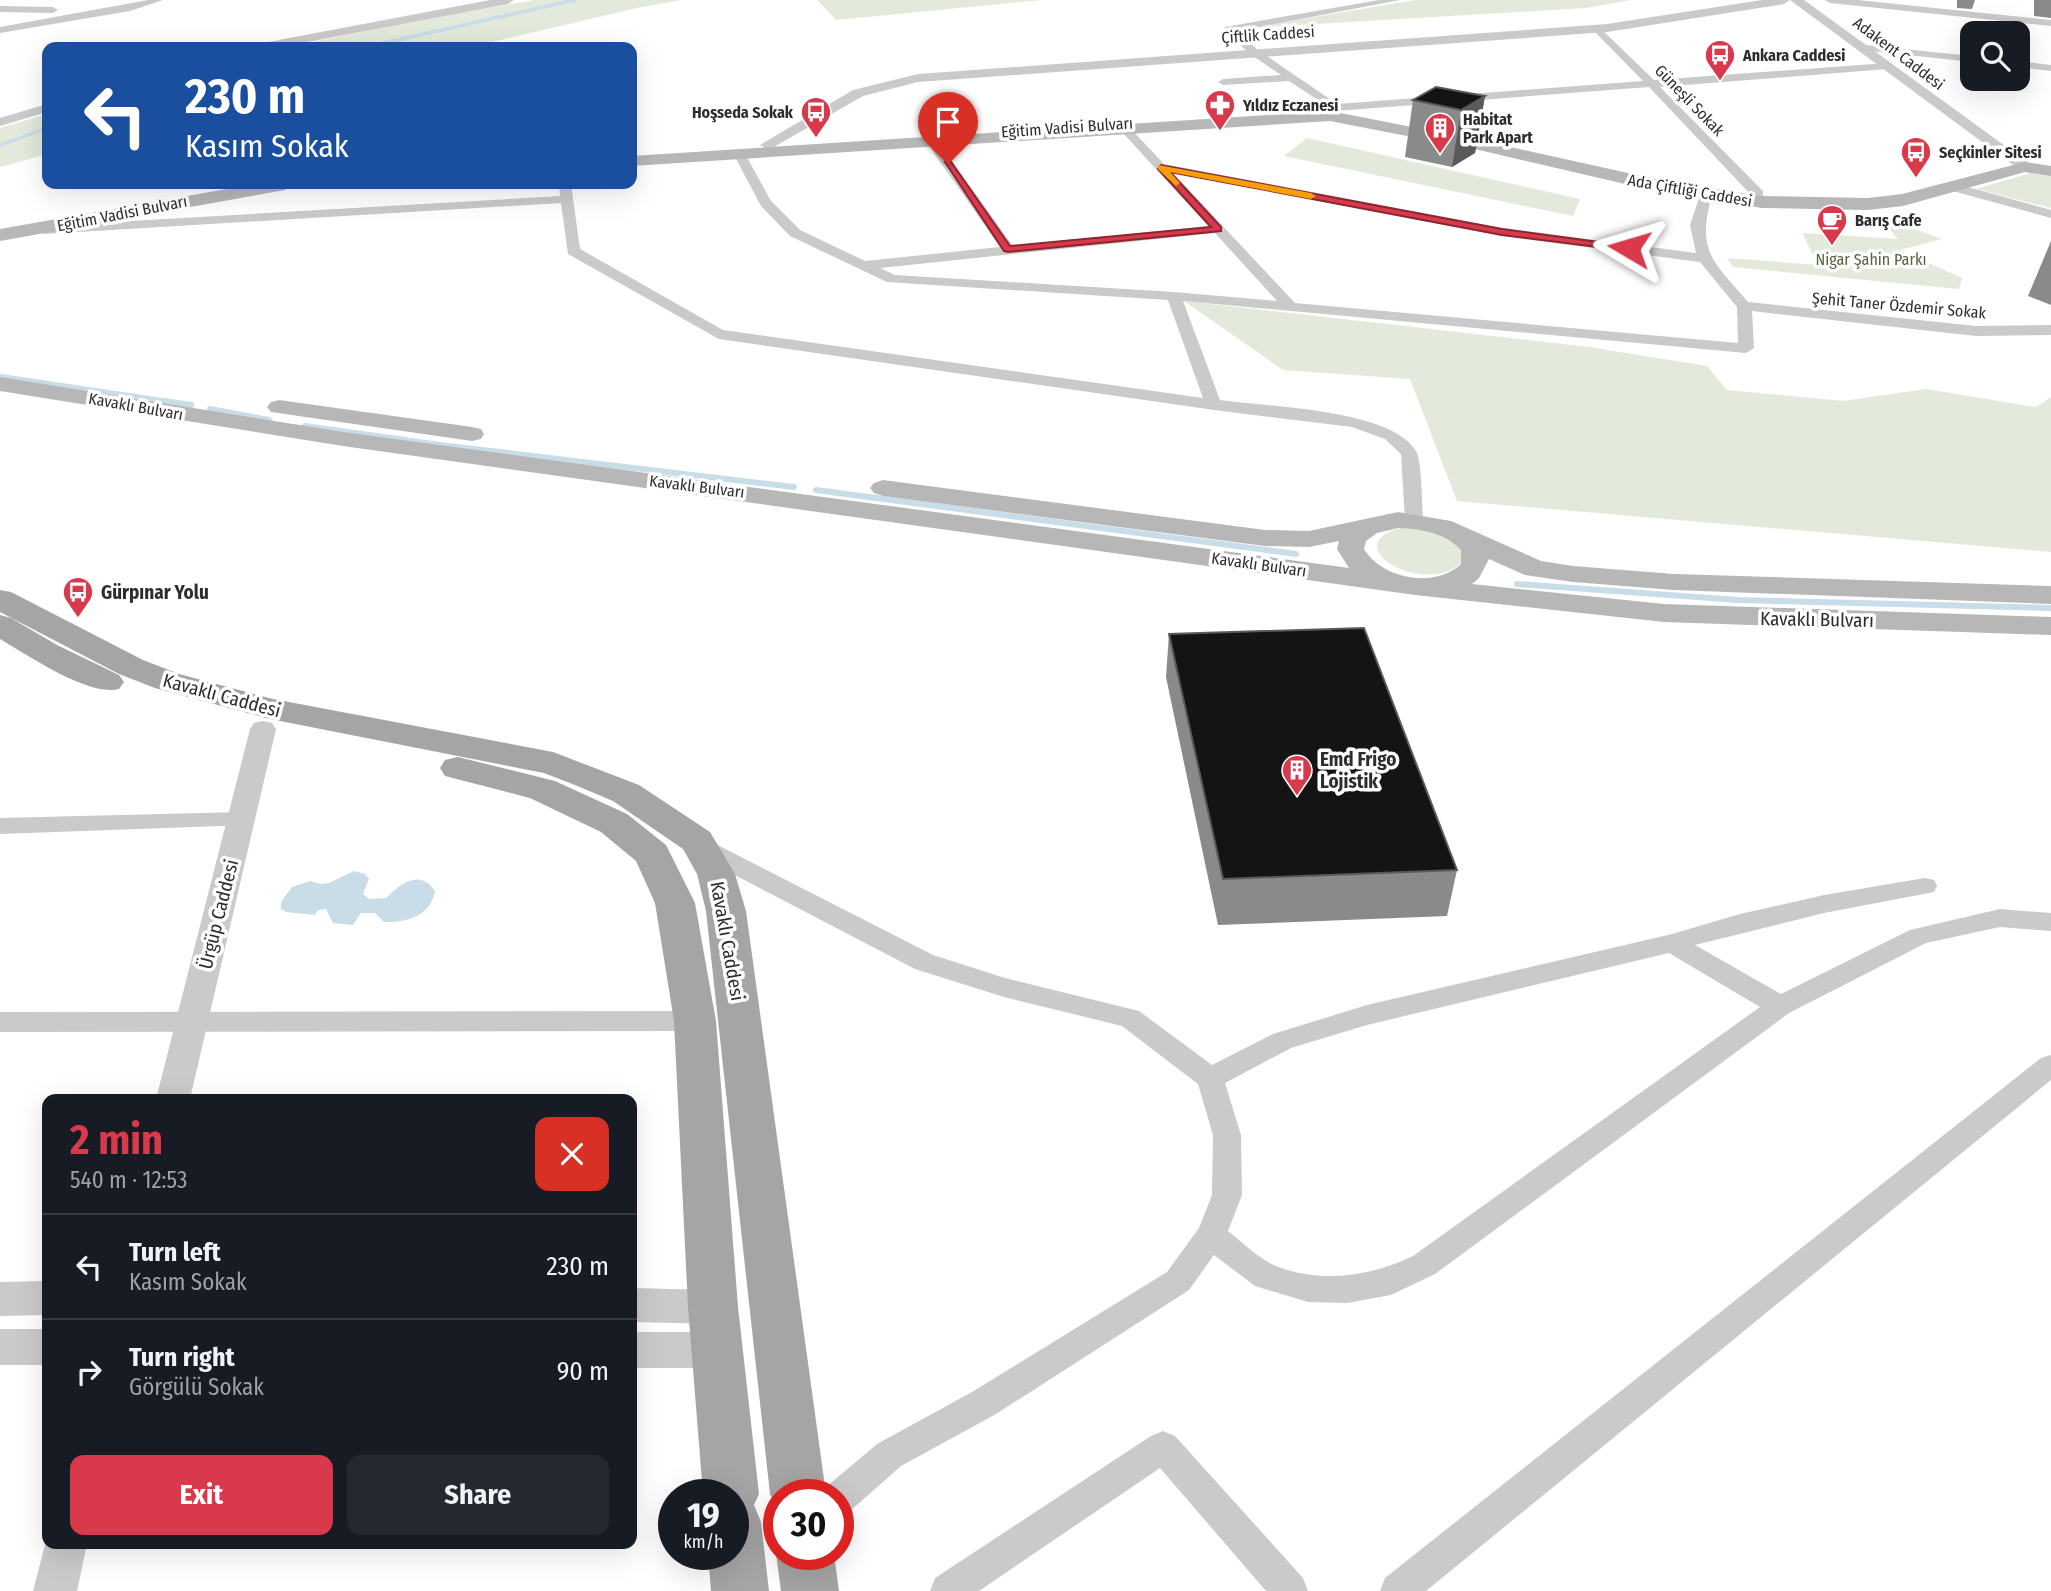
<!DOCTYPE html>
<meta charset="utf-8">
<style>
:root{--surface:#171b24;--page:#242831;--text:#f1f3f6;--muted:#9ea1a6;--line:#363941;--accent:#d83a4c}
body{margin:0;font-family:"Fira Sans Condensed",sans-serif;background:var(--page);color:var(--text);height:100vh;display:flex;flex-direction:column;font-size:26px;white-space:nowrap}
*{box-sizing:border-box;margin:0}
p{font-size:23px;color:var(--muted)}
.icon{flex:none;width:38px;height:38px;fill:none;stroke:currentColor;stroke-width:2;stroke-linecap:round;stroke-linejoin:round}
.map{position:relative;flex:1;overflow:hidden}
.details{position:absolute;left:42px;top:1094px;width:595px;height:455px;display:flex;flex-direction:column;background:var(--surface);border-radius:14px;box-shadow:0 7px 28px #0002}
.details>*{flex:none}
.guide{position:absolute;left:42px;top:42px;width:595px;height:147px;border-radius:14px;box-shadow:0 7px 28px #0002;background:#1a4fa0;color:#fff;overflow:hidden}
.fabs{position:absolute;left:1960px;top:21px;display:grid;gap:14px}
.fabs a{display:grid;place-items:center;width:70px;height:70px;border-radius:14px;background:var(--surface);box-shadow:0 7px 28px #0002;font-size:35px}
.speed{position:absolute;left:658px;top:1479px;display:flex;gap:14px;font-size:35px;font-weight:700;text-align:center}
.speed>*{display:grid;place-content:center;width:91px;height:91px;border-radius:50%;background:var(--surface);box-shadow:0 7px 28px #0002;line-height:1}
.speed small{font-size:18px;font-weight:400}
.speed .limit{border:10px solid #d22;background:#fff;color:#111}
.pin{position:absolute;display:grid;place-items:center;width:60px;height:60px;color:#fff;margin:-72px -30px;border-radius:50% 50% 50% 0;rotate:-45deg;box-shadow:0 0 7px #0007}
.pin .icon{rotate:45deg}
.me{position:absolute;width:77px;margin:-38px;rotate:277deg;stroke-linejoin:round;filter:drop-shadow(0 0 5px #0008)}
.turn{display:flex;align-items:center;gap:24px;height:147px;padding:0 28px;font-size:32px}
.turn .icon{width:91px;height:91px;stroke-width:2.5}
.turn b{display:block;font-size:49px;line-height:60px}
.round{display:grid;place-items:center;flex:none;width:74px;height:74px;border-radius:14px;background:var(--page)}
.headline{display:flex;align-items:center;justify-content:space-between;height:119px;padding:0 28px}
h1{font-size:42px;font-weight:700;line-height:52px;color:var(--accent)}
.cta{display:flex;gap:14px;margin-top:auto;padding:14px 28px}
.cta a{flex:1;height:80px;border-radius:14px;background:var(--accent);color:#fff;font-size:28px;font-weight:700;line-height:80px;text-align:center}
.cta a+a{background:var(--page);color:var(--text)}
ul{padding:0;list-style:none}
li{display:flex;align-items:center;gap:21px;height:105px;padding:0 28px;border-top:2px solid var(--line)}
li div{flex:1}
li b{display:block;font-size:26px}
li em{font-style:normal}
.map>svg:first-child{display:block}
.green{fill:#e3e9db}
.water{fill:#c8dde8}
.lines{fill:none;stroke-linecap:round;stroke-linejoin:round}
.stream-far2{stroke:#c8dde8;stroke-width:3.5}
.stream-far1{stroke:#c8dde8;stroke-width:4.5}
.stream{stroke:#c8dde8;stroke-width:6}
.minor{fill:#cacaca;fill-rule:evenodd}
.tertiary{fill:#cacaca;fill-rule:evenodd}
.secondary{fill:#b7b7b7;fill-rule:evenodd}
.primary{fill:#a5a5a5;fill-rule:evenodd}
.wall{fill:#8a8a8a}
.shaded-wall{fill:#5a5a5a}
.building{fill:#141414;stroke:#5a5a5a;stroke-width:2}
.route{fill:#d83a4c;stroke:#8c2631;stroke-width:2}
.slow{fill:#f59e0b}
.labels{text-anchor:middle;stroke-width:7;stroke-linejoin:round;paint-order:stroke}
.far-street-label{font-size:16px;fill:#2d2d2d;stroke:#fff}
.far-poi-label{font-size:16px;font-weight:bold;fill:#2d2d2d;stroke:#fff;text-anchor:start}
.far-park-label{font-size:16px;fill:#52653d;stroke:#fff}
.poi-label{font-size:19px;font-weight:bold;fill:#2d2d2d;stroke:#fff;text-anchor:start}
.street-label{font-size:19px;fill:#2d2d2d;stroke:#fff}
</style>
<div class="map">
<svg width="2051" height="1591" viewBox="0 0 2051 1591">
<rect width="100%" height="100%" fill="#fff"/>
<g class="green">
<path d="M535,0H681L637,8L470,47H290L412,21Z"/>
<path d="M817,0H1042L836,20Z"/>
<path d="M1415,0H1631L1586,8L1248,28Z"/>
<path d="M47,114V154L0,167V128Z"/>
<path d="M1307,138L1580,199L1573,216L1284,156Z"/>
<path d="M2034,172H2051V208L1976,189Z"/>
<path d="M1878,216L1942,239L1900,250L1962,278L1959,289L1733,267L1727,258L1818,265L1802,233L1898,239Z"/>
<path d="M1184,301L1589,347L1707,366L1727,390L1843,401L1926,389L2036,407L2051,397V552L1457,501L1410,379L1283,370Z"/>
<path d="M1400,528L1427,529L1461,545L1463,561C1428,599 1334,547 1400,528Z"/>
</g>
<path class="water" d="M354,871L365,874L369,879L363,894L369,899L386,898C400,884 420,868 435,891C431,916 406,923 384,922L375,913H361L353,925L333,923L326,909L318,910L315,915L286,912L281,909V902L292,887L310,881L320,884L329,883Z"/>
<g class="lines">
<g class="stream-far2">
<path d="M366,47L575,0"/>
<path d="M0,145L47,128"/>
</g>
<path class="stream-far1" d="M0,376L174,402"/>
<g class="stream">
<path d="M163,401L191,405"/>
<path d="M210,409L269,420"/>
<path d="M305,426L440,445L794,487"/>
<path d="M816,490L1296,554"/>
<path d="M1517,584L1738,600L2051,608"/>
</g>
<g class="minor">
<path d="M148,0H163L130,11L0,33V27Z"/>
<path d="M1379,0H1400L1237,31L1258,50L1337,104L1643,81L1594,31V27L1598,26L1654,80L1887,63L1892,66L1887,69L1660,87L1763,191V197H1753L1649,87L1335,111L1289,81L1223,85L1218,82L1223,79L1281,75L1250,54L1225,31V27Z"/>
<path d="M1825,0H1858L2051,20V26L1830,3Z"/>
<path d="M0,6L53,7L58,10L53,13L0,12Z"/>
<path d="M1865,45L1972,56V62L1861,50L1860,48Z"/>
<path d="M2018,61L2051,65V71L2018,67Z"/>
<path d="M1127,127L1131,129L1164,164L1502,228L1696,253L1690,225L1700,195L1706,191L1712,195C1696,252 1713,261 1748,302L1976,326L2051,325V335L1976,336L1752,311L1754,348L1746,353L1183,301L1220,400C1267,407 1391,409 1416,451C1422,460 1422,507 1423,521L1414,526L1405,521L1401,454L1385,439L1352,427L1214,410L719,339L568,254L561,203L45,234L38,230L45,226L560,196L559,184H571L580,249L723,330L1203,398L1168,300L887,282L790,236L761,206L734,155L744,152L771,201L800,230L865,261L1000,247L927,143L933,139L937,140L1013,246L1208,226L1123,133L1121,131ZM1173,173L1502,236L1700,262L1737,307L1738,343L1295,303ZM1215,233L1277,301L1174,292L895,275L880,268Z"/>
<path d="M1953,183L2051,210V218L1949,190L1947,187Z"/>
<path d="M241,812L249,815L253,820L249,825L0,834V818Z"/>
<path d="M702,837L933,955L1005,978L1139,1011L1212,1065L1273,1034L1367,1005L1672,934L1740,914L1824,895L1925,878L1934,880L1937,886L1934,892L1824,913L1695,945L1781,994L1910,930L2000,909L2051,913V931L2000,927L1926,943L1789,1013L1435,1274L1391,1295L1347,1303L1308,1302L1255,1286L1214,1255L1189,1290L996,1414L901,1466L850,1511L838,1516V1494H823L826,1487L877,1444L972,1392L1167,1272L1199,1228L1212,1195L1213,1135L1198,1084L1122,1026L1004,997L915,969L704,859L690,845L694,839ZM1669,953L1760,1007L1413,1256C1373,1276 1320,1284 1276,1266C1259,1259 1242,1242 1228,1231L1242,1195L1241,1135L1225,1083L1291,1048L1367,1025Z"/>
<path d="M695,1011L704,1014L708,1021L704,1028L695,1031L0,1032V1012Z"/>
<path d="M2051,1055V1080L1426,1591H1380L1385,1578L2041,1058Z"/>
<path d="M1163,1431L1175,1436L1303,1578L1308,1591H1266L1160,1468L979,1591H930L935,1578L1151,1436Z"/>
</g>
<g class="tertiary">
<path d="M490,0H514L508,4L281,47H257L263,43Z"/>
<path d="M1762,0H1790L1784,4L1607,32L918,82L863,96L772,148L767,149L760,145L853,90L918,74L1607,24Z"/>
<path d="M1790,0H1804L2030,164L2033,167L2030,170H2020Z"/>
<path d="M47,104V112L0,126V118Z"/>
<path d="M263,721L272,723L276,729L190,1099H156L250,729L254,723Z"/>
<path d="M47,1281V1315L0,1316V1282Z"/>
<path d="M632,1288L713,1290L727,1295L732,1307L727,1319L713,1324L632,1322Z"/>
<rect x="0" y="1329" width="47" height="36"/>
<path d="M632,1332H717L731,1337L737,1350L731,1363L717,1368H632Z"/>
<path d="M47,1537V1544H87L77,1591H33Z"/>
</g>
<g class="secondary">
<path d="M1330,111L1479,140L1655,179L1762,196L1868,198L1902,194L2025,162L2051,166V176L2025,172L1903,206L1868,210L1762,208L1655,191L1479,150L1330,121L632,166V156Z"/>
<path d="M255,184H294L285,190L0,241V229Z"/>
<path d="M0,377L343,432L1349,568L1337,549L1339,541L1309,547L1265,546L883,496L874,493L870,488L874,483L883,480L1265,530L1309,531L1398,512L1451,521L1541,561L1573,566L1674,574L2051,586V604L1674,590L1573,582L1525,575L1489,559L1479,578L1472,584L1664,604L2051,617V635L1664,622L1415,595L343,446L0,391ZM1398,528C1421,529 1444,532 1461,550V564C1435,589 1382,579 1364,549L1366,541L1377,533Z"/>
<path d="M279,400L472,427L481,429L484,434L481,439L472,441L271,412L267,407L271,402Z"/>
</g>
<g class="primary">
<path d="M0,590L11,592L143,660L179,674L273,699L553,752L639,785L710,832L735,874L746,911L826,1494H779V1513L770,1494L706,911L697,874L683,849L613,801L575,785L544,773L270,719L155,688L119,674L0,612Z"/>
<path d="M0,615L11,618L57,645L119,675L124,682L119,689C88,697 28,655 0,639Z"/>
<path d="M458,757L555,781L627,814L666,845L695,903L716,1021L738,1307L759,1494L754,1505L761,1522L769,1591H711L708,1554H733V1494H703L688,1307L674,1021L655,903L636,861L601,832L530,798L445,776L440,768L445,760Z"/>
<path d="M779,1548V1554H834L839,1591H781L776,1554Z"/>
</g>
</g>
<g class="wall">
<path d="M1957,0H1975L1972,9L1957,8Z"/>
<path d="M2034,0H2051V18L2034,16Z"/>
<path d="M1485,96L1475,153L1452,167L1405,157L1413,100Z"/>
<path d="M2051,241V305L2028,296Z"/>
<path d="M1169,634L1457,870L1447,916L1218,925L1166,677Z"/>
</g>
<path class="shaded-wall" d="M1485,96L1475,153L1452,167L1461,110Z"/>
<g class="building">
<path d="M1436,87L1485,96L1461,110L1413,100Z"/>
<path d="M1364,628L1457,870L1223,879L1169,634Z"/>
</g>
<path class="route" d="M945,162H951L1010,246L1211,227L1158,169L1161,165L1502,229L1629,246L1633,248L1629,251L1502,235L1170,172L1221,227V231L1008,252L1004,251Z"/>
<path class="slow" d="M1158,165L1311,193L1316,196L1311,199L1170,172L1180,183L1176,186L1158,169Z"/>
<defs>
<g id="bus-pin" transform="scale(1.575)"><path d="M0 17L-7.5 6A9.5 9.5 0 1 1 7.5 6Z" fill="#d83a4c" stroke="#fff"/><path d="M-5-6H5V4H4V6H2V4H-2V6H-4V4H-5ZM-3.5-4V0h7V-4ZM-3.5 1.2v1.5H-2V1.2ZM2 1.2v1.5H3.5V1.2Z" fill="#fff"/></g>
<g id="pharmacy-pin" transform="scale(1.575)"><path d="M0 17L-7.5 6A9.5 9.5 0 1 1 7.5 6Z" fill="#d83a4c" stroke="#fff"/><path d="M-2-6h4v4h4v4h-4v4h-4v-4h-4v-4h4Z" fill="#fff"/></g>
<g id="building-pin" transform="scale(1.575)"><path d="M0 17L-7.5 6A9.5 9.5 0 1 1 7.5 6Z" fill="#d83a4c" stroke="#fff"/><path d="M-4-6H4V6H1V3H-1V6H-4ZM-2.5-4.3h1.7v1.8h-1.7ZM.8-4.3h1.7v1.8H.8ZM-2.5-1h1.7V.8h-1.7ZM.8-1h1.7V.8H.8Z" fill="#fff"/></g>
<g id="cafe-pin" transform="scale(1.575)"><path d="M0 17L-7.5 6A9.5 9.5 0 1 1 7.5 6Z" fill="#d83a4c" stroke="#fff"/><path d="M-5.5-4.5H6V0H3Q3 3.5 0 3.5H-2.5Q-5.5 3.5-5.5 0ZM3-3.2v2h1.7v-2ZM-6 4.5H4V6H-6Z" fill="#fff"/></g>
</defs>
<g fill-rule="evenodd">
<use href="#bus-pin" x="1720" y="55"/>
<use href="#pharmacy-pin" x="1220" y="105"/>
<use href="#bus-pin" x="816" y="112"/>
<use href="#building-pin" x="1440" y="128"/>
<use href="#bus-pin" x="1916" y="152"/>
<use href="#cafe-pin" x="1832" y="220"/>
<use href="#bus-pin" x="78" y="592"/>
<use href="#building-pin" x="1297" y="770"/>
</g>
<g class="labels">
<g class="far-street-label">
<text transform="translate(1268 34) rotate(-4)" y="6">Çiftlik Caddesi</text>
<text transform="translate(1899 53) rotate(37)" y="6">Adakent Caddesi</text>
<text transform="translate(1690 100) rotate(46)" y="6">Güneşli Sokak</text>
<text transform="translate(1067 127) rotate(-4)" y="6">Eğitim Vadisi Bulvarı</text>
<text transform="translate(1690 190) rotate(10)" y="6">Ada Çiftliği Caddesi</text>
<text transform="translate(122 213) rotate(-11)" y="6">Eğitim Vadisi Bulvarı</text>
<text transform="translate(1899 305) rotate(5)" y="6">Şehit Taner Özdemir Sokak</text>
<text transform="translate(136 406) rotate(10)" y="6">Kavaklı Bulvarı</text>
<text transform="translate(697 486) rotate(7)" y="6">Kavaklı Bulvarı</text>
<text transform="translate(1259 564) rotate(8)" y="6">Kavaklı Bulvarı</text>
</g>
<g class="far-poi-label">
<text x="1743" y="61">Ankara Caddesi</text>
<text x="1243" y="111">Yıldız Eczanesi</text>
<text x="793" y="118" text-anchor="end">Hoşseda Sokak</text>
<text x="1463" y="125">Habitat<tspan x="1463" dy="18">Park Apart</tspan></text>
<text x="1939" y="158">Seçkinler Sitesi</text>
<text x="1855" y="226">Barış Cafe</text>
</g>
<g class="far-park-label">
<text x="1871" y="265">Nigar Şahin Parkı</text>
</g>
<g class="poi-label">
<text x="101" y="599">Gürpınar Yolu</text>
<text x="1320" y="766">Emd Frigo<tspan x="1320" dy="22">Lojistik</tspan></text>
</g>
<g class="street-label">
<text transform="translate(1817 619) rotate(1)" y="7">Kavaklı Bulvarı</text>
<text transform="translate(222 695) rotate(15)" y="7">Kavaklı Caddesi</text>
<text transform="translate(218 914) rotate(-76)" y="7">Ürgüp Caddesi</text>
<text transform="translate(728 941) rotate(80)" y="7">Kavaklı Caddesi</text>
</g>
</g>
</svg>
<div class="fabs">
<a><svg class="icon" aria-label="search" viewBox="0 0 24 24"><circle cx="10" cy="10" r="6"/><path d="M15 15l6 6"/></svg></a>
</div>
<div class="speed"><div>19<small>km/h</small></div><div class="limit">30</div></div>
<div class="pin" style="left:948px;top:164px;background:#d93025"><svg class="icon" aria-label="arrive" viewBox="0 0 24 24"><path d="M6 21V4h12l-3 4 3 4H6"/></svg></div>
<svg class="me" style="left:1629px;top:248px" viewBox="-20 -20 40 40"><path d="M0-17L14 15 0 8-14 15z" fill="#d83a4c" stroke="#fff" stroke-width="4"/></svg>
<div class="guide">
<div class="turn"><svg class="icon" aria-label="left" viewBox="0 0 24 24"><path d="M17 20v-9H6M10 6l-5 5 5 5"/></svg><div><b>230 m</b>Kasım Sokak</div></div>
</div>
<section class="details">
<div class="headline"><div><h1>2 min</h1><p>540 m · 12:53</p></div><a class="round" style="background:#d93025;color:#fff"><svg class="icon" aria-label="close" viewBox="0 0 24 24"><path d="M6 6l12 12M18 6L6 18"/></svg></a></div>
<ul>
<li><svg class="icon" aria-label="left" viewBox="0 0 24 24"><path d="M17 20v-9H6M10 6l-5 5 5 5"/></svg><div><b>Turn left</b><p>Kasım Sokak</p></div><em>230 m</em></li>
<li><svg class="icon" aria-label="right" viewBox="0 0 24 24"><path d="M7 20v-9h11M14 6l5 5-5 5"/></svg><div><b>Turn right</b><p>Görgülü Sokak</p></div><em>90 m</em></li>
</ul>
<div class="cta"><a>Exit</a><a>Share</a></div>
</section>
</div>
